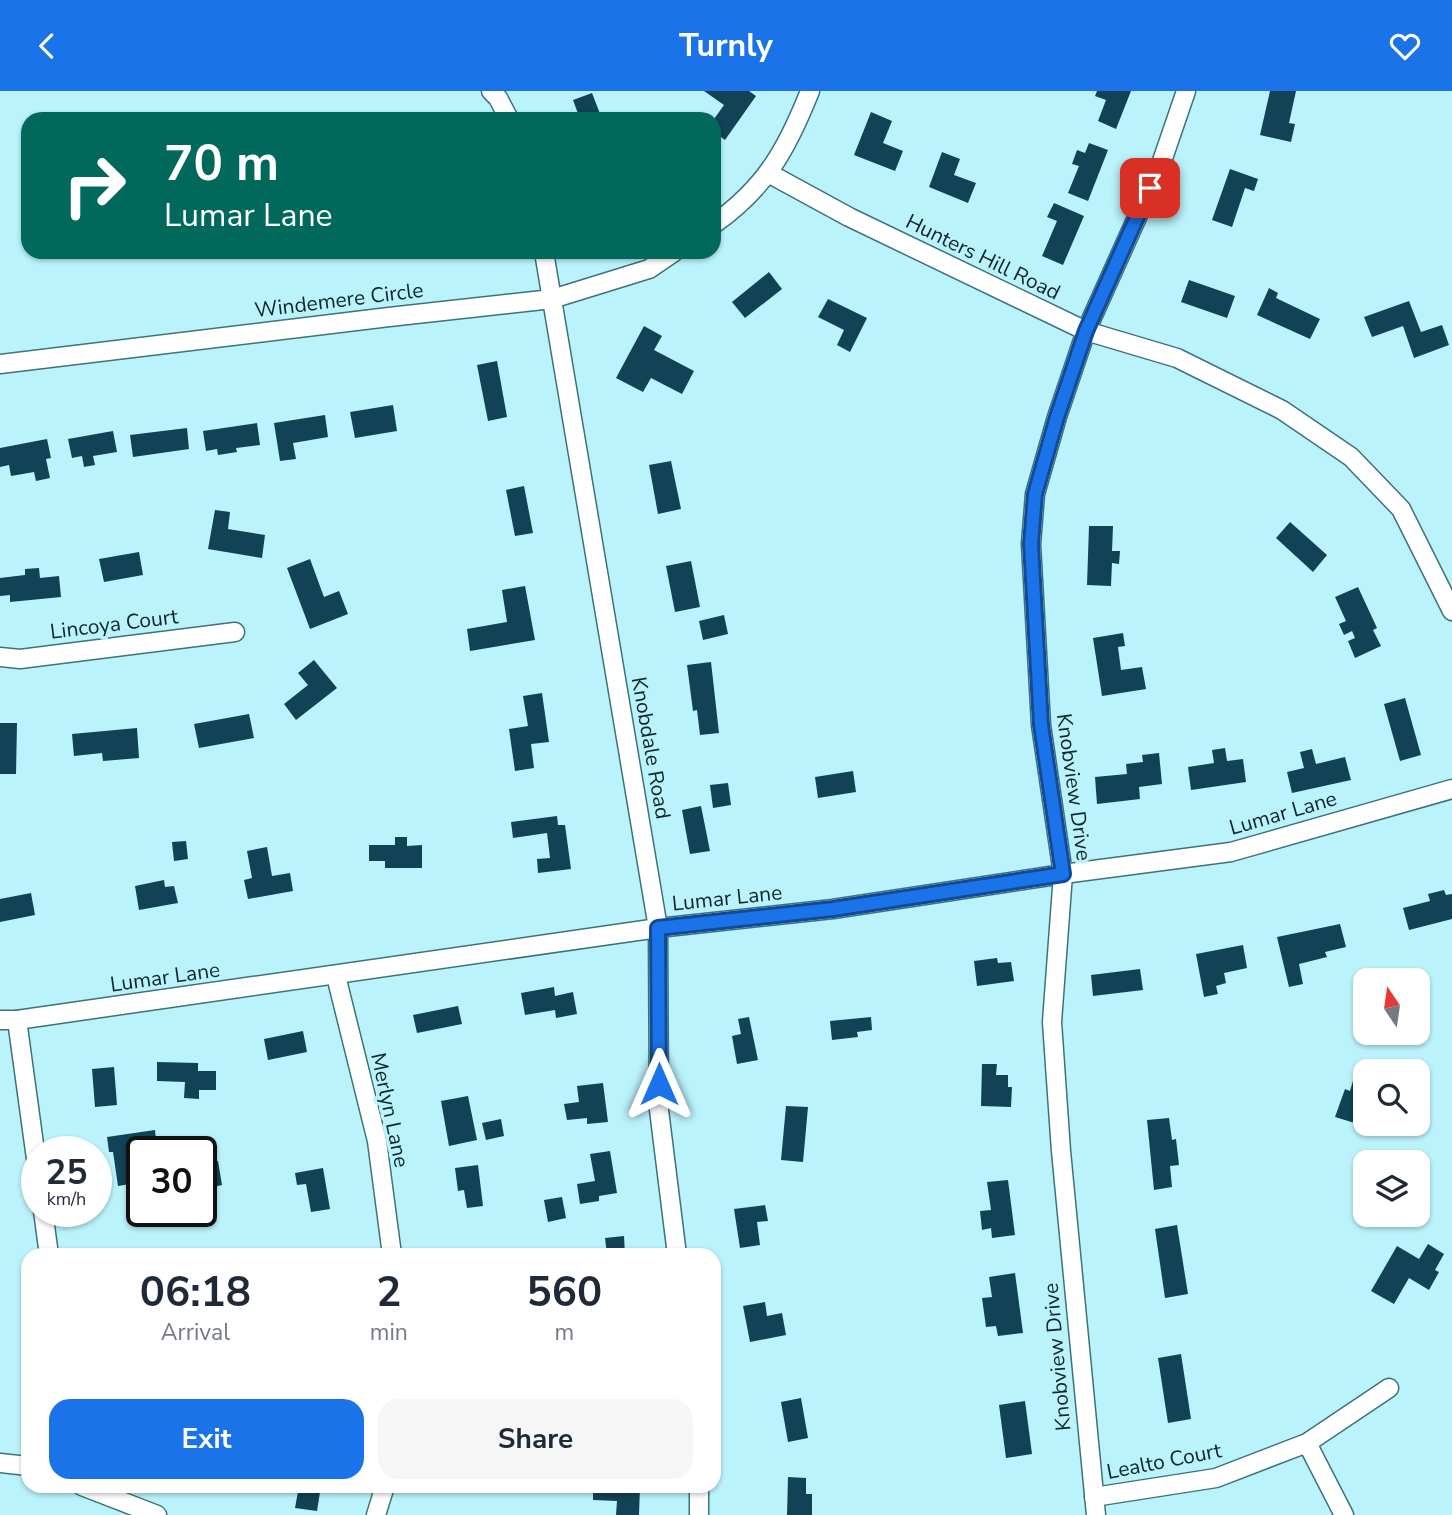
<!DOCTYPE html>
<style>
:root{--surface:#fff;--page:#f6f6f7;--text:#1f2937;--muted:#747a83;--accent:#1a73e8}
body{margin:0;font-family:"Nunito Sans",sans-serif;background:var(--page);color:var(--text);height:100vh;display:flex;flex-direction:column;font-size:26px;white-space:nowrap}
*{box-sizing:border-box;margin:0}
p{font-size:23px;color:var(--muted)}
.icon{flex:none;width:38px;height:38px;fill:none;stroke:currentColor;stroke-width:2;stroke-linecap:round;stroke-linejoin:round}
.map{position:relative;flex:1;overflow:hidden}
.drawer{position:absolute;left:21px;top:1157px;width:700px;height:245px;display:flex;flex-direction:column;background:var(--surface);border-radius:21px;box-shadow:0 2px 5px #0004}
.drawer>*{flex:none}
.hud{position:absolute;left:21px;top:21px;width:700px;height:147px;border-radius:21px;box-shadow:0 2px 5px #0004;background:#00695c;color:#fff;overflow:hidden}
.needle{width:46px;rotate:347deg}
.controls{position:absolute;left:1353px;top:877px;display:grid;gap:14px}
.controls a{display:grid;place-items:center;width:77px;height:77px;border-radius:14px;background:var(--surface);box-shadow:0 2px 5px #0004;font-size:35px}
.speed{position:absolute;left:21px;top:1045px;display:flex;gap:14px;font-size:35px;font-weight:700;text-align:center}
.speed>*{display:grid;place-content:center;width:91px;height:91px;border-radius:50%;background:var(--surface);box-shadow:0 2px 5px #0004;line-height:1}
.speed small{font-size:18px;font-weight:400}
.speed .limit{border:4px solid #111;border-radius:10px;background:#fff;color:#111}
.pin{position:absolute;display:grid;place-items:center;width:60px;height:60px;color:#fff;margin:-30px;border-radius:14px;box-shadow:0 4px 10px #0006}
.me{position:absolute;width:77px;margin:-38px;rotate:0deg;stroke-linejoin:round;filter:drop-shadow(0 0 5px #0008)}
.turn{display:flex;align-items:center;gap:24px;height:147px;padding:0 28px;font-size:32px}
.turn .icon{width:91px;height:91px;stroke-width:2.5}
.turn b{display:block;font-size:49px;line-height:60px}
.eta{display:flex;justify-content:space-evenly;align-items:center;height:119px;text-align:center}
.eta b{font-size:42px;font-weight:700;line-height:49px}
.primary-button{display:flex;gap:14px;margin-top:auto;padding:14px 28px}
.primary-button a{flex:1;height:80px;border-radius:21px;background:var(--accent);color:#fff;font-size:28px;font-weight:700;line-height:80px;text-align:center}
.primary-button a+a{background:var(--page);color:var(--text)}
header{display:flex;justify-content:space-between;align-items:center;height:91px;padding:0 28px;background:var(--accent);color:#fff;font-size:32px;font-weight:700}
.map>svg:first-child{display:block}
.building{fill:#114256}
.lines{fill:none;stroke-linecap:round;stroke-linejoin:round}
.minor-casing{stroke:#3d727b;stroke-width:21}
.minor{stroke:#fff;stroke-width:18}
.route-casing{stroke:#114b97;stroke-width:18}
.route{stroke:#1a73e8;stroke-width:12}
.labels{text-anchor:middle;stroke-width:7;stroke-linejoin:round;paint-order:stroke}
.street-label{font-size:21px;fill:#10262a;stroke:#bbf3fc}
</style>
<header><svg class="icon" aria-label="back" viewBox="0 0 24 24"><path d="M15 5l-7 7 7 7"/></svg>Turnly<svg class="icon" aria-label="heart" viewBox="0 0 24 24"><path d="M12 20l-8-8c-3-5 5-10 8-4 3-6 11-1 8 4z"/></svg></header>
<div class="map">
<svg width="1452" height="1424" viewBox="0 0 1452 1424">
<rect width="100%" height="100%" fill="#bbf3fc"/>
<g class="building">
<path d="M704,0H749L756,5L725,49L714,41V28L724,14Z"/>
<path d="M1097,0H1131L1116,38L1098,30L1106,9L1095,5Z"/>
<path d="M1270,0H1296L1289,32L1295,33L1291,51L1260,44Z"/>
<path d="M592,2L602,28H580L573,9Z"/>
<path d="M871,21L892,30L883,52L903,60L895,80L854,64Z"/>
<path d="M1089,52L1108,59L1088,110L1068,102L1079,75L1072,73L1077,59L1085,62Z"/>
<path d="M942,61L960,68L954,84L976,92L968,112L929,96Z"/>
<path d="M1230,78L1258,88L1254,100L1245,97L1232,136L1212,129Z"/>
<path d="M1054,112L1084,125L1063,174L1042,165L1057,130L1047,126Z"/>
<path d="M769,181L782,198L745,227L732,211Z"/>
<path d="M1189,189L1235,205L1227,227L1181,211Z"/>
<path d="M1269,197L1278,202L1276,207L1320,228L1310,248L1257,224Z"/>
<path d="M828,208L867,227L850,261L837,254L844,239L818,226Z"/>
<path d="M1409,210L1421,241L1442,234L1449,254L1414,267L1403,235L1372,246L1364,226Z"/>
<path d="M644,235L662,245L654,259L694,280L682,303L651,287L643,301L616,287Z"/>
<path d="M497,270L507,326L488,330L477,274Z"/>
<path d="M393,314L397,340L355,347L350,321Z"/>
<path d="M325,324L328,346L293,352L296,368L280,370L274,332Z"/>
<path d="M257,332L260,354L236,357L237,361L218,364L217,358L206,360L203,340Z"/>
<path d="M187,337L189,358L133,366L130,344Z"/>
<path d="M113,340L117,361L93,365L95,374L84,376L82,365L72,367L68,348Z"/>
<path d="M47,348L51,367L46,368L50,387L36,390L34,381L11,385L9,374L0,376V357Z"/>
<path d="M671,370L681,418L658,423L649,374Z"/>
<path d="M524,395L533,442L515,445L506,399Z"/>
<path d="M215,419L230,421L228,438L265,444L262,467L208,458Z"/>
<path d="M1290,431L1327,464L1313,481L1276,447Z"/>
<path d="M1089,435H1113L1112,460H1120L1119,473L1112,472L1111,495L1087,494Z"/>
<path d="M139,461L143,484L104,491L99,468Z"/>
<path d="M310,468L324,506L339,500L348,523L310,538L287,477Z"/>
<path d="M691,470L700,516L675,521L666,475Z"/>
<path d="M39,477L40,487L59,485L61,506L10,511V504L0,505V487L25,484V478Z"/>
<path d="M525,495L535,549L470,560L467,538L507,531L502,499Z"/>
<path d="M1358,496L1377,537L1373,539L1381,555L1355,567L1348,550L1355,547L1352,540L1344,544L1339,533L1346,530L1335,506Z"/>
<path d="M724,524L728,543L703,549L699,530Z"/>
<path d="M1123,542L1125,555L1118,556L1121,579L1142,576L1146,598L1102,605L1093,547Z"/>
<path d="M314,569L337,597L296,629L284,613L308,594L298,582Z"/>
<path d="M711,571L719,642L700,644L697,619L693,620L687,574Z"/>
<path d="M542,602L549,651L531,653L534,677L515,680L509,638L528,635L523,605Z"/>
<path d="M1405,607L1421,664L1400,670L1384,613Z"/>
<path d="M249,623L254,647L199,657L194,633Z"/>
<path d="M0,632H17L16,683H0Z"/>
<path d="M137,637L139,667L103,670L102,662L74,665L72,643Z"/>
<path d="M1225,657L1227,670L1243,668L1246,691L1191,699L1188,676L1214,672L1212,659Z"/>
<path d="M1312,658L1316,673L1345,666L1351,689L1292,702L1287,681L1304,677L1300,661Z"/>
<path d="M1159,662L1162,693L1139,696L1140,708L1097,713L1095,686L1127,683L1126,673L1143,671L1142,664Z"/>
<path d="M853,680L856,701L818,707L815,686Z"/>
<path d="M728,692L731,714L713,717L710,694Z"/>
<path d="M701,715L710,760L690,763L682,719Z"/>
<path d="M557,725L558,734H565L571,778L538,782L537,768L550,767L547,742L513,747L511,731Z"/>
<path d="M395,746H407V755L422,754V777H385V770H369V754H395Z"/>
<path d="M186,750L188,768L174,770L172,751Z"/>
<path d="M267,756L272,785L290,782L293,800L248,808L244,789L252,787L247,760Z"/>
<path d="M164,789L165,796L174,795L178,812L139,819L135,795Z"/>
<path d="M1444,799L1446,804L1452,803V828L1409,839L1403,817L1430,810L1428,803Z"/>
<path d="M31,802L35,824L0,831V808Z"/>
<path d="M1340,833L1346,856L1325,861L1327,866L1299,873L1303,893L1289,896L1277,846Z"/>
<path d="M1243,854L1247,877L1224,882L1226,892L1216,895L1218,903L1204,906L1196,863Z"/>
<path d="M997,867L998,872L1011,871L1014,890L977,895L974,870Z"/>
<path d="M1140,878L1143,899L1093,905L1091,884Z"/>
<path d="M554,896L555,905L573,901L577,923L556,927L555,919L525,924L521,902Z"/>
<path d="M458,915L462,933L417,942L413,924Z"/>
<path d="M749,926L758,969L737,973L732,945L741,943L738,928Z"/>
<path d="M871,926L872,939L857,941L858,946L832,949L830,930Z"/>
<path d="M303,940L307,961L268,969L264,948Z"/>
<path d="M157,971L198,972V980H216V999H199V1008L184,1007L185,991L157,990Z"/>
<path d="M982,973H997L996,984H1008V996H1012L1011,1016L981,1015Z"/>
<path d="M114,976L117,1014L95,1016L92,978Z"/>
<path d="M1355,983L1365,987V1030L1360,1029L1358,1033L1335,1026L1345,998L1350,1000Z"/>
<path d="M603,992L608,1031L587,1033V1027L567,1029L564,1013L579,1011L577,995Z"/>
<path d="M468,1005L477,1049L449,1055L441,1010Z"/>
<path d="M786,1015L808,1016L803,1071L781,1069Z"/>
<path d="M1169,1027L1172,1049L1176,1048L1179,1074L1170,1075L1172,1096L1154,1099L1147,1029Z"/>
<path d="M501,1028L504,1045L486,1049L482,1032Z"/>
<path d="M155,1039L157,1060H142V1076L136,1077L137,1092L118,1095L113,1061H109L107,1046Z"/>
<path d="M610,1060L617,1102L599,1105V1110L580,1113L577,1093L595,1090L590,1063Z"/>
<path d="M218,1070L222,1094L201,1099V1074Z"/>
<path d="M478,1074L483,1115L467,1117L464,1099L458,1100L455,1077Z"/>
<path d="M323,1077L330,1118L311,1121L306,1093L297,1094L295,1082Z"/>
<path d="M1008,1089L1015,1144L992,1147L991,1137L982,1139L980,1120L991,1119L987,1091Z"/>
<path d="M562,1106L566,1127L548,1131L544,1109Z"/>
<path d="M765,1114L768,1130L757,1131L760,1154L740,1157L734,1118Z"/>
<path d="M1177,1134L1188,1203L1165,1207L1155,1138Z"/>
<path d="M624,1145L625,1164H607L605,1147Z"/>
<path d="M1428,1153L1444,1163L1435,1179L1439,1181L1429,1199L1409,1187L1394,1213L1371,1200L1397,1155L1419,1168Z"/>
<path d="M1015,1182L1023,1242L998,1245L996,1235L986,1236L982,1207L992,1206L989,1186Z"/>
<path d="M765,1211L767,1225L782,1222L786,1244L750,1251L743,1215Z"/>
<path d="M1181,1263L1191,1328L1168,1332L1158,1267Z"/>
<path d="M801,1307L808,1347L788,1351L781,1311Z"/>
<path d="M1025,1310L1032,1363L1006,1367L999,1314Z"/>
<path d="M788,1386L806,1387V1403H812V1424H787Z"/>
<path d="M299,1395H321L317,1420L295,1417Z"/>
<path d="M593,1395H640L639,1424H616L617,1410L593,1409Z"/>
</g>
<g class="lines">
<g class="minor-casing">
<g id="minor">
<path d="M491,0L498,7L509,28"/>
<path d="M770,83L849,126L1086,240L1177,267L1282,319L1351,366L1401,418L1452,520"/>
<path d="M714,133C766,96 787,58 810,0"/>
<path d="M544,161L658,837L659,1019L677,1164"/>
<path d="M0,273L389,226L552,208L649,178L674,161"/>
<path d="M0,566L20,568L235,541"/>
<path d="M336,885L377,1050L392,1164"/>
<path d="M0,929H17L658,837L833,818L1063,783L1231,761L1452,698"/>
<path d="M17,929L37,1075"/>
<path d="M43,1120L49,1164"/>
<path d="M1307,1352L1344,1424"/>
<path d="M0,1372L28,1375"/>
<path d="M82,1395L157,1424"/>
<path d="M1094,1406L1216,1387L1307,1352L1389,1297"/>
<path d="M376,1424L385,1395"/>
<path d="M699,1424V1395"/>
<path d="M1096,1424L1061,1060L1052,931L1063,783L1041,634L1031,453L1035,403L1057,326L1086,240L1161,73L1186,0"/>
</g>
</g>
<use href="#minor" class="minor"/>
</g>
<g class="lines">
<g class="route-casing">
<path id="route" d="M659,993L658,837L833,818L1063,783L1041,634L1031,453L1035,403L1057,326L1086,240L1150,97"/>
</g>
<use href="#route" class="route"/>
</g>
<g class="labels">
<g class="street-label">
<text transform="translate(983 166) rotate(26)" y="7">Hunters Hill Road</text>
<text transform="translate(339 209) rotate(-7)" y="7">Windemere Circle</text>
<text transform="translate(114 533) rotate(-7)" y="7">Lincoya Court</text>
<text transform="translate(651 657) rotate(80)" y="7">Knobdale Road</text>
<text transform="translate(1074 696) rotate(82)" y="7">Knobview Drive</text>
<text transform="translate(1283 722) rotate(-16)" y="7">Lumar Lane</text>
<text transform="translate(727 807) rotate(-6)" y="7">Lumar Lane</text>
<text transform="translate(165 886) rotate(-8)" y="7">Lumar Lane</text>
<text transform="translate(390 1019) rotate(78)" y="7">Merlyn Lane</text>
<text transform="translate(1057 1266) rotate(-95)" y="7">Knobview Drive</text>
<text transform="translate(1164 1370) rotate(-11)" y="7">Lealto Court</text>
</g>
</g>
</svg>
<div class="controls">
<a><svg class="needle" viewBox="-14 -14 28 28"><path d="M0-13l5 13h-10z" fill="#e53935"/><path d="M0 13l5-13h-10z" fill="#747a83"/></svg></a>
<a><svg class="icon" aria-label="search" viewBox="0 0 24 24"><circle cx="10" cy="10" r="6"/><path d="M15 15l6 6"/></svg></a>
<a><svg class="icon" aria-label="layers" viewBox="0 0 24 24"><path d="M12 4l9 5-9 5-9-5zM3 14l9 5 9-5"/></svg></a>
</div>
<div class="speed"><div>25<small>km/h</small></div><div class="limit">30</div></div>
<div class="pin" style="left:1150px;top:97px;background:#d93025"><svg class="icon" aria-label="arrive" viewBox="0 0 24 24"><path d="M6 21V4h12l-3 4 3 4H6"/></svg></div>
<svg class="me" style="left:659px;top:993px" viewBox="-20 -20 40 40"><path d="M0-17L14 15 0 8-14 15z" fill="#1a73e8" stroke="#fff" stroke-width="4"/></svg>
<div class="hud">
<div class="turn"><svg class="icon" aria-label="right" viewBox="0 0 24 24"><path d="M7 20v-9h11M14 6l5 5-5 5"/></svg><div><b>70 m</b>Lumar Lane</div></div>
</div>
<section class="drawer">
<div class="eta">
<div><b>06:18</b><p>Arrival</p></div>
<div><b>2</b><p>min</p></div>
<div><b>560</b><p>m</p></div>
</div>
<div class="primary-button"><a>Exit</a><a>Share</a></div>
</section>
</div>
